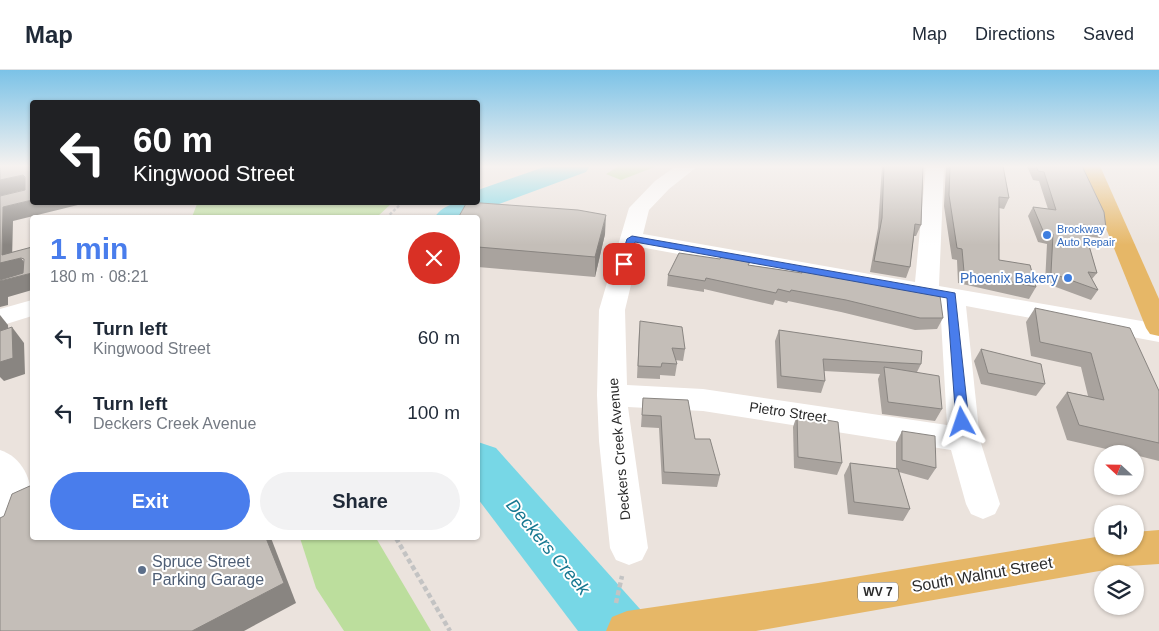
<!DOCTYPE html>
<meta charset="utf-8">
<style>
:root{--surface:#fff;--page:#f2f2f3;--text:#1f2937;--muted:#747a83;--line:#e0e1e3;--accent:#497dec}
body{margin:0;font-family:Helvetica,sans-serif;background:var(--page);color:var(--text);height:100vh;display:flex;flex-direction:column;font-size:19px;white-space:nowrap}
*{box-sizing:border-box;margin:0}
p{font-size:16px;color:var(--muted)}
.icon{flex:none;width:28px;height:28px;fill:none;stroke:currentColor;stroke-width:2;stroke-linecap:round;stroke-linejoin:round}
.map{position:relative;flex:1;overflow:hidden}
.side{position:absolute;left:30px;top:145px;width:450px;height:325px;display:flex;flex-direction:column;background:var(--surface);border-radius:5px;box-shadow:0 1px 4px #0004}
.side>*{flex:none}
.top-card{position:absolute;left:30px;top:30px;width:450px;height:105px;border-radius:5px;box-shadow:0 1px 4px #0004;background:#202124;color:#fff;overflow:hidden}
.needle{width:32px;rotate:292deg}
.buttons{position:absolute;left:1094px;top:375px;display:grid;gap:10px}
.buttons a{display:grid;place-items:center;width:50px;height:50px;border-radius:50%;background:var(--surface);box-shadow:0 1px 4px #0004;font-size:25px}
.pin{position:absolute;display:grid;place-items:center;width:42px;height:42px;color:#fff;margin:-21px;border-radius:10px;box-shadow:0 2px 8px #0006}
.me{position:absolute;width:55px;margin:-28px;rotate:355deg;stroke-linejoin:round;filter:drop-shadow(0 0 4px #0008)}
.turn{display:flex;align-items:center;gap:18px;height:105px;padding:0 20px;font-size:22px}
.turn .icon{width:65px;height:65px;stroke-width:2.5}
.turn b{display:block;font-size:35px;line-height:42px}
.round{display:grid;place-items:center;flex:none;width:52px;height:52px;border-radius:26px;background:var(--page)}
.headline{display:flex;align-items:center;justify-content:space-between;height:85px;padding:0 20px}
h1{font-size:30px;font-weight:700;line-height:38px;color:var(--accent)}
.button{display:flex;gap:10px;margin-top:auto;padding:10px 20px}
.button a{flex:1;height:58px;border-radius:30px;background:var(--accent);color:#fff;font-size:20px;font-weight:700;line-height:58px;text-align:center}
.button a+a{background:var(--page);color:var(--text)}
ul{padding:0;list-style:none}
li{display:flex;align-items:center;gap:15px;height:75px;padding:0 20px}
li div{flex:1}
li b{display:block;font-size:19px}
li em{font-style:normal}
header{display:flex;align-items:center;gap:30px;box-sizing:border-box;height:70px;padding:0 25px;background:var(--surface);border-bottom:1px solid var(--line)}
header strong{font-size:24px}
nav{display:flex;gap:28px;margin-inline-start:auto;font-size:18px}
.map>svg:first-child{display:block}
.green{fill:#bcde9d}
.lines{fill:none;stroke-linecap:round;stroke-linejoin:round}
.river{fill:#77d7e6;fill-rule:evenodd}
.path-far1{stroke:#c3c3c3;stroke-width:2.5;stroke-dasharray:3 2;stroke-linecap:butt}
.path{stroke:#c3c3c3;stroke-width:4.5;stroke-dasharray:5 3;stroke-linecap:butt}
.minor{fill:#fff;fill-rule:evenodd}
.major{fill:#e6b767;fill-rule:evenodd}
.wall{fill:#a9a39e}
.shaded-wall{fill:#898581}
.building{fill:#c4beb8;stroke:#898581}
.route{fill:#497dec;stroke:#2f5199}
.shop-dot{fill:#3f7fe0;stroke:#fff;stroke-width:2}
.service-dot{fill:#5c6f8a;stroke:#fff;stroke-width:2}
.labels{text-anchor:middle;stroke-width:4;stroke-linejoin:round;paint-order:stroke}
.far-shop-label{font-size:11px;fill:#366cbe;stroke:#fff;text-anchor:start}
.shield{fill:#fff;stroke:#6a6a6a;stroke-width:1}
.shield-label{font-size:12px;font-weight:bold;fill:#2a2a2a}
.shop-label{font-size:14px;fill:#366cbe;stroke:#fff;text-anchor:end}
.street-label{font-size:14px;fill:#2a2a2a;stroke:#fff}
.near-service-label{font-size:16px;fill:#4e5e75;stroke:#fff;text-anchor:start}
.near-street-label{font-size:16px;fill:#2a2a2a;stroke:#fff}
.near-water-label{font-size:18px;font-style:italic;fill:#177891;stroke:#fff}
</style>
<header>
<strong>Map</strong>
<nav><a>Map</a><a>Directions</a><a>Saved</a></nav>
</header>
<div class="map">
<svg width="1159" height="561" viewBox="0 0 1159 561">
<rect width="100%" height="100%" fill="#ebe3dd"/>
<g class="green">
<path d="M619,96H657L621,110L606,104Z"/>
<path d="M200,132H392V133L377,147H192L197,134Z"/>
<path d="M300,468H376L431,561H344L316,518Z"/>
</g>
<g class="lines">
<g class="river">
<path d="M547,96H590L586,102L499,134L475,148H434C445,132 460,132 478,132V120Z"/>
<path d="M478,372L496,378L640,539L650,561H578L478,429Z"/>
</g>
<path class="path-far1" d="M386,148L403,132"/>
<g class="path">
<path d="M396,468L450,561"/>
<path d="M616,533L622,506"/>
</g>
<g class="minor">
<path d="M676,96H698L669,119L649,140L643,164L915,212L926,96H944L939,216L1159,254V272L966,236L980,370L1000,434L995,444L983,449L971,444L966,434L951,380L703,341L628,337L648,478L642,490L629,495L616,490L610,478L599,371L597,325L599,240L629,138L655,111ZM640,177L940,232L947,355L703,319L627,315L625,240Z"/>
<path d="M32,230V246L0,256V239Z"/>
<path d="M0,380C34,391 38,436 25,465L12,470L0,465Z"/>
</g>
<g class="major">
<path d="M1081,96H1100L1159,229V266L1150,264L1146,258Z"/>
<path d="M1159,460V494L1128,496L756,561H606L612,547L627,541L818,513L1102,466V476H1135V462Z"/>
</g>
</g>
<g class="wall">
<path d="M882,96H923L921,155L916,166H914L910,197L906,208L870,202L878,158Z"/>
<path d="M946,96H1003L1009,128L1004,139L999,138V190L1036,217L1029,229L958,213L957,190L952,189L944,136Z"/>
<path d="M1027,96H1082L1106,158L1100,168L1086,166L1097,203L1092,209L1098,220L1091,230L1045,213L1047,174L1038,172L1028,146L1033,137L1048,139L1039,111L1033,110Z"/>
<path d="M478,148L605,164L595,207L478,197Z"/>
<path d="M749,195L801,203L803,197L908,218L943,248L937,259L915,260L841,242L788,231L787,233L775,230L773,235L704,219V222L667,216L668,205Z"/>
<path d="M1035,238L1159,321V391L1135,385V384H1128L1067,370L1056,337L1067,322L1088,326L1081,297L1031,286L1026,252Z"/>
<path d="M779,260L921,294L917,302L942,339L935,351L882,344L878,309L880,304L824,301L825,311L821,323L777,318L775,271Z"/>
<path d="M639,262L685,279L683,291L675,290L677,294L675,306L660,305V309L637,308Z"/>
<path d="M981,279L1045,314L1036,326L981,314L974,291Z"/>
<path d="M643,328L695,369L720,405L717,417L662,414L659,358L641,357Z"/>
<path d="M797,345L842,393L837,405L794,398L793,357Z"/>
<path d="M902,361L936,398L928,410L899,402L910,439L903,451L848,444L844,405L850,393L896,399V373Z"/>
</g>
<g class="shaded-wall">
<path d="M23,105L32,118L0,126V110Z"/>
<path d="M32,130V132L86,133L13,151L12,190L21,188L32,202L0,210V193L2,185L3,137Z"/>
<path d="M606,145L605,164L595,207V187Z"/>
<path d="M32,203V220L8,227V235L0,237V211Z"/>
<path d="M0,245L8,255L9,277L0,266Z"/>
<path d="M12,257L24,273L25,304L4,311L0,307V292Z"/>
<path d="M266,468H271L296,533L244,561H192Z"/>
</g>
<g class="building">
<path d="M0,96H32V130L3,137L2,185L32,177V203L0,211V210L23,203L24,189L21,188L0,193V126L25,120V107L23,105L0,110Z"/>
<path d="M884,96H923L921,155L915,154L910,197L874,191L882,148Z"/>
<path d="M950,96H1003L1009,128L999,127V190L1030,195L1036,217L964,202L962,179L957,178L949,125Z"/>
<path d="M1036,96H1082L1104,142L1106,158L1083,155L1097,203L1088,202L1098,220L1051,203L1053,164L1044,163L1033,137L1056,140L1044,102L1038,101Z"/>
<path d="M467,132L578,140L606,145L595,187L478,177V148H458Z"/>
<path d="M679,183L720,189L722,185L750,192L748,195L802,203L803,197L908,216V218L940,226L943,248H920L846,230L791,220L790,222L778,219L776,223L706,208L705,211L668,205Z"/>
<path d="M1035,238L1130,258L1159,321V373L1079,355L1067,322L1104,330L1091,283L1040,272Z"/>
<path d="M640,251L682,257L685,279L672,278L677,294L662,293L661,297L638,296Z"/>
<path d="M12,257L13,288L0,292V261Z"/>
<path d="M779,260L922,281L921,294L823,289L825,311L781,306Z"/>
<path d="M981,279L1041,294L1045,314L988,303Z"/>
<path d="M884,297L939,306L942,339L888,332Z"/>
<path d="M643,328L688,330L695,369H710L720,405L664,402L661,346L642,345Z"/>
<path d="M797,345L838,352L842,393L798,387Z"/>
<path d="M902,361L935,366L936,398L902,390Z"/>
<path d="M850,393L898,399L910,439L854,432Z"/>
<path d="M32,415V468H266L284,513L192,561H0V448L4,446L12,424Z"/>
</g>
<linearGradient id="sky" x2="0" y2="1"><stop stop-color="#7bc2e7"/><stop offset="0.55" stop-color="#f6f2f0"/><stop offset="1" stop-color="#f6f2f0" stop-opacity="0"/></linearGradient>
<rect width="1159" height="175" fill="url(#sky)"/>
<path class="route" d="M632,166L955,223L969,352L967,356L962,357L956,352L947,228L635,172L629,194L620,196L619,194L627,169Z"/>
<g class="shop-dot">
<circle cx="1047" cy="165" r="5"/>
<circle cx="1068" cy="208" r="5"/>
</g>
<circle class="service-dot" cx="142" cy="500" r="5"/>
<g class="labels">
<g class="far-shop-label">
<text x="1057" y="163">Brockway<tspan x="1057" dy="13">Auto Repair</tspan></text>
</g>
<rect class="shield" x="858" y="512.5" width="40" height="19" rx="4"/>
<g class="shield-label">
<text x="878" y="526">WV 7</text>
</g>
<g class="shop-label">
<text x="1058" y="213">Phoenix Bakery</text>
</g>
<g class="street-label">
<text transform="translate(788 342) rotate(8)" y="5">Pietro Street</text>
<text transform="translate(619 379) rotate(-95)" y="5">Deckers Creek Avenue</text>
</g>
<g class="near-service-label">
<text x="152" y="497">Spruce Street<tspan x="152" dy="18">Parking Garage</tspan></text>
</g>
<g class="near-street-label">
<text transform="translate(982 504) rotate(-10)" y="6">South Walnut Street</text>
</g>
<g class="near-water-label">
<text transform="translate(548 477) rotate(50)" y="6">Deckers Creek</text>
</g>
</g>
</svg>
<div class="buttons">
<a><svg class="needle" viewBox="-14 -14 28 28"><path d="M0-13l5 13h-10z" fill="#e53935"/><path d="M0 13l5-13h-10z" fill="#747a83"/></svg></a>
<a><svg class="icon" aria-label="sound" viewBox="0 0 24 24"><path d="M4 9h4l5-4v14l-5-4H4zM17 9q2 3 0 6"/></svg></a>
<a><svg class="icon" aria-label="layers" viewBox="0 0 24 24"><path d="M12 4l9 5-9 5-9-5zM3 14l9 5 9-5"/></svg></a>
</div>
<div class="pin" style="left:624px;top:194px;background:#d93025"><svg class="icon" aria-label="arrive" viewBox="0 0 24 24"><path d="M6 21V4h12l-3 4 3 4H6"/></svg></div>
<svg class="me" style="left:962px;top:352px" viewBox="-20 -20 40 40"><path d="M0-17L14 15 0 8-14 15z" fill="#497dec" stroke="#fff" stroke-width="4"/></svg>
<div class="top-card">
<div class="turn"><svg class="icon" aria-label="left" viewBox="0 0 24 24"><path d="M17 20v-9H6M10 6l-5 5 5 5"/></svg><div><b>60 m</b>Kingwood Street</div></div>
</div>
<section class="side">
<div class="headline"><div><h1>1 min</h1><p>180 m · 08:21</p></div><a class="round" style="background:#d93025;color:#fff"><svg class="icon" aria-label="close" viewBox="0 0 24 24"><path d="M6 6l12 12M18 6L6 18"/></svg></a></div>
<ul>
<li><svg class="icon" aria-label="left" viewBox="0 0 24 24"><path d="M17 20v-9H6M10 6l-5 5 5 5"/></svg><div><b>Turn left</b><p>Kingwood Street</p></div><em>60 m</em></li>
<li><svg class="icon" aria-label="left" viewBox="0 0 24 24"><path d="M17 20v-9H6M10 6l-5 5 5 5"/></svg><div><b>Turn left</b><p>Deckers Creek Avenue</p></div><em>100 m</em></li>
</ul>
<div class="button"><a>Exit</a><a>Share</a></div>
</section>
</div>
